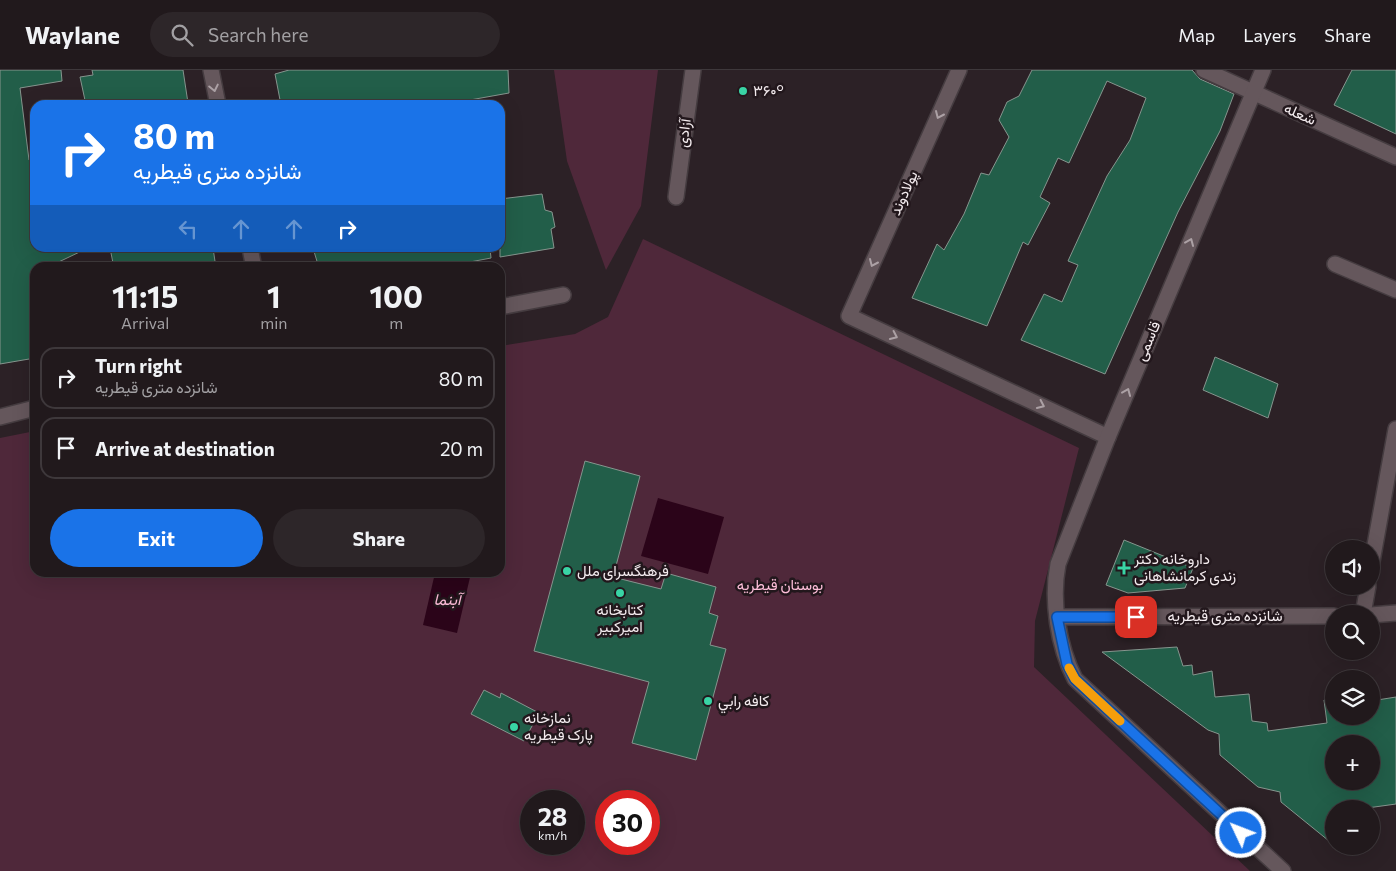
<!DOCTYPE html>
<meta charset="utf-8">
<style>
:root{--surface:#21191c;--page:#2d2629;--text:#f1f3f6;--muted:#a2a0a3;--line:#3e383b;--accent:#1a73e8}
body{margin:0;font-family:Commissioner,Vazirmatn,sans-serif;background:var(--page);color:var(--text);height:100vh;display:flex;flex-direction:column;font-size:19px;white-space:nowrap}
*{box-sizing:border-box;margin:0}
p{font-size:16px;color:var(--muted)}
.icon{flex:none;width:28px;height:28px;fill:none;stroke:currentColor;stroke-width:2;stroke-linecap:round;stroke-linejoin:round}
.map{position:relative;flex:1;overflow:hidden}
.side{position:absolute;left:30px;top:192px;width:475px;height:315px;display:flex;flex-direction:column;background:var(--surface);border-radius:15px;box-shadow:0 5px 20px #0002,0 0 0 1px var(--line)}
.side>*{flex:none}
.banner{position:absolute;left:30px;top:30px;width:475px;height:152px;border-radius:15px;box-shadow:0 5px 20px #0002,0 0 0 1px var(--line);background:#1a73e8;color:#fff;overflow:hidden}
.controls{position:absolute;left:1325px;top:470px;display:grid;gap:10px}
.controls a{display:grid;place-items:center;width:55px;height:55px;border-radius:50%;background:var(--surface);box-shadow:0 5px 20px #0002,0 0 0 1px var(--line);font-size:25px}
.speed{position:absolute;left:520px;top:720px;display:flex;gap:10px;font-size:25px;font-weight:700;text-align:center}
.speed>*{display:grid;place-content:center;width:65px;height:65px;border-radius:50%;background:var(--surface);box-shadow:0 5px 20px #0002,0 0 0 1px var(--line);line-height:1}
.speed small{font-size:12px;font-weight:400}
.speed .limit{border:8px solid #d22;background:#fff;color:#111}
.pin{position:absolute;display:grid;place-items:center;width:42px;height:42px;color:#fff;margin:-21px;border-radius:10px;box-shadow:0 2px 8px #0006}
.me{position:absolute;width:55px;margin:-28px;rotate:313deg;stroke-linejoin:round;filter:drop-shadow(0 0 4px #0008)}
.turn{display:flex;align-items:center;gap:18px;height:105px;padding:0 20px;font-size:22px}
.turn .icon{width:65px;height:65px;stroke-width:2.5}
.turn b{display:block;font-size:35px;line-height:42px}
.lanes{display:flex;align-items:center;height:48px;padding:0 20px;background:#0003;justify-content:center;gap:25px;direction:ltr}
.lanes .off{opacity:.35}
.eta{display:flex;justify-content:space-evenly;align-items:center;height:85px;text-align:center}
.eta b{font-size:30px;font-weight:700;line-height:35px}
.primary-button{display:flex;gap:10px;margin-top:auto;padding:10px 20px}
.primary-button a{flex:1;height:58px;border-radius:30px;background:var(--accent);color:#fff;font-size:20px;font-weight:700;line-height:58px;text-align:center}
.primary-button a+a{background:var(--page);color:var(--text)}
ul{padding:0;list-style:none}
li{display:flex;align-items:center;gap:15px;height:62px;margin:0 10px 8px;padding:0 10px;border:2px solid var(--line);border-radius:15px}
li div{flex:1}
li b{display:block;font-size:19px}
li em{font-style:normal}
header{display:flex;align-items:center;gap:30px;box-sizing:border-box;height:70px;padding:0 25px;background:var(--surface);border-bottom:1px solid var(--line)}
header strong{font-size:24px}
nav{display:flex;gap:28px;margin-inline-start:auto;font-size:18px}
.search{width:350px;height:45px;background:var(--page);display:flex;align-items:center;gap:12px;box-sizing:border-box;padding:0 18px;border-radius:28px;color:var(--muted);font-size:19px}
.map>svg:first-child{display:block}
.green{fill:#4f283a;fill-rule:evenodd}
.water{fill:#2b0419}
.building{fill:#225e49;stroke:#86958e;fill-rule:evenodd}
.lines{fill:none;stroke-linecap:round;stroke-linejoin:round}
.minor-casing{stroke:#453c40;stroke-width:18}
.minor{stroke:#65575c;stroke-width:15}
.oneway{stroke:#aca1a5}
.route-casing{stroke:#114b97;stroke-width:12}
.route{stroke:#1a73e8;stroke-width:9}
.slow{stroke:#f59e0b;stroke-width:9}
.poi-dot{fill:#39d4a5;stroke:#22171c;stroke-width:2}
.labels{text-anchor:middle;stroke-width:5;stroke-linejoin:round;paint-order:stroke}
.poi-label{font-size:15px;fill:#f3ebee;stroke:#22171c;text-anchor:start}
.street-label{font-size:15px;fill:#f3ebee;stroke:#22171c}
.park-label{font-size:15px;fill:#fdbed9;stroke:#22171c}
.water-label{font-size:16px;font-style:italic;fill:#fabad5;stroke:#22171c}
</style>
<header>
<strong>Waylane</strong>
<div class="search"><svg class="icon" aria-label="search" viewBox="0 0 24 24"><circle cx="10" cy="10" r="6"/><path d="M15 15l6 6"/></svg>Search here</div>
<nav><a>Map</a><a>Layers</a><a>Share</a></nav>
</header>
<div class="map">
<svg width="1396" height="801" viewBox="0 0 1396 801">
<rect width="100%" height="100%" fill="#2c2126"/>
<g class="green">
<path d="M554,0H658L641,136L606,200L567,91Z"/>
<path d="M643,169L1079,378L1035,551L1034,597L1250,801H0V368L35,361V502H500V276L575,264L608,247ZM531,731H574V774H531ZM606,731H649V774H606Z"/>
</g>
<g class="water">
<path d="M658,428L724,447L708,504L641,486Z"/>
<path d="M435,503H471L457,563L423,555Z"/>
</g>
<g class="building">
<path d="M0,0H61L62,11L20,18L29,90L35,93V178H88L46,198H35V288L0,294Z"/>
<path d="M92,0H183L188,33L176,35H86L80,7L93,5Z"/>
<path d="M289,0H508L509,23L442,35H281L275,4Z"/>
<path d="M1032,0H1192L1200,9L1234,24L1220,61L1178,142L1105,304L1021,270L1044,224L1062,232L1078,195L1068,191L1107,106L1130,70L1146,28L1107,11L1069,93L1058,88L1040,127L1050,133L1028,175L1023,172L987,256L912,228L937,174L944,180L964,144L981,103L989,105L1009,67L999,50L1007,32L1019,26Z"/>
<path d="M1352,0H1396V64L1334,35Z"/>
<path d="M542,124L545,140L552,142L555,157L551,159L554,178L500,187V129Z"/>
<path d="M110,178H213L216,198H114Z"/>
<path d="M313,178H490L491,188L438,198H319Z"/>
<path d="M1215,287L1278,314L1268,348L1203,320Z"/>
<path d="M585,391L640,406L613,507L661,519L666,503L716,517L709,543L718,546L710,575L726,579L696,690L632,673L649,612L534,581Z"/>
<path d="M1124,470L1193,498L1185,518L1128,523L1106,515Z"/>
<path d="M1177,577L1183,596L1192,595L1193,605L1212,601L1215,627L1249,624L1252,651L1267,653L1268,661L1327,653L1324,630H1334V646H1371V631L1396,627V734L1360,739H1334V775L1281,732L1280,722L1258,717L1220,685L1219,664L1208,660L1102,582ZM1334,674H1371V711H1334Z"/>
<path d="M484,620L500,628L501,623L539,643L524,671L471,644Z"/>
</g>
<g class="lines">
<g class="minor-casing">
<g id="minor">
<path d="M211,0L218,35"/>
<path d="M959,0L849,246L1108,367"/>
<path d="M1204,0L1396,87"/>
<path d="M1263,0L1108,367L1058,494C1051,530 1058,576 1075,609L1283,801"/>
<path d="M676,127L693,0"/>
<path d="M250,178L254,198"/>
<path d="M1335,194L1396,220"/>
<path d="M500,237L563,225"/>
<path d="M0,347L35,338"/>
<path d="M1371,497L1396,359"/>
<path d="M1363,544L1368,516"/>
<path d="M1371,545L1396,543"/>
<path d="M1057,547L1334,546"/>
</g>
</g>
<use href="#minor" class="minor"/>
</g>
<defs><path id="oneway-chevron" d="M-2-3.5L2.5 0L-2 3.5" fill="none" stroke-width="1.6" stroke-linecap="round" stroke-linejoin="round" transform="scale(1.25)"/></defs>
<g class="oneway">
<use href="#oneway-chevron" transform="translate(214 18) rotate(78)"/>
<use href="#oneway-chevron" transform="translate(939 45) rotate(114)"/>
<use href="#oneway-chevron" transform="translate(1190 172) rotate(-67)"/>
<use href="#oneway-chevron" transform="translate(873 193) rotate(114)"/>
<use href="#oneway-chevron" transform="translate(894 266) rotate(25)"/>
<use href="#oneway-chevron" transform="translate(1127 322) rotate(-67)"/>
<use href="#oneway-chevron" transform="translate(1041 335) rotate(25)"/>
</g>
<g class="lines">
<g class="route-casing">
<path id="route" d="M1136,547H1057L1067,594L1075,609L1241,763"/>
</g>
<use href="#route" class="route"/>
<path class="slow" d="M1069,598L1075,609L1120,651"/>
</g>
<g class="poi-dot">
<circle cx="743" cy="21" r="5"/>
<path d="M1121.5 490.5h5v5h5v5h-5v5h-5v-5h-5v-5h5z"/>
<circle cx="567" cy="501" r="5"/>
<circle cx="620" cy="523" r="5"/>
<circle cx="708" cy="631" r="5"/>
<circle cx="514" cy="657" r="5"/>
</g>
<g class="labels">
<g class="poi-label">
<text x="753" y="26">۳۶۰°</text>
<text x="1134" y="494">داروخانه دکتر<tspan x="1134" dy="17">زندی کرمانشاهانی</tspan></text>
<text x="577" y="506">فرهنگسرای ملل</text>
<text x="620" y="545" text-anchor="middle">کتابخانه<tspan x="620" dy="17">امیرکبیر</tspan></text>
<text x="718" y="636">كافه رابي</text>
<text x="524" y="653">نمازخانه<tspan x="524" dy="17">پارک قیطریه</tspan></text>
</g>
<g class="street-label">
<text transform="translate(1300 44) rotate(24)" y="5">شعله</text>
<text transform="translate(684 63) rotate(-83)" y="5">آزادی</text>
<text transform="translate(904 123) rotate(-66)" y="5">پولادوند</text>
<text transform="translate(1148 271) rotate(-67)" y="5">قاسمی</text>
<text x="1225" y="551">شانزده متری قیطریه</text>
</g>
<g class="park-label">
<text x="780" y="520">بوستان قیطریه</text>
</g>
<g class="water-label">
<text x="447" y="535">آبنما</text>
</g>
</g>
</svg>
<div class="controls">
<a><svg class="icon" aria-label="sound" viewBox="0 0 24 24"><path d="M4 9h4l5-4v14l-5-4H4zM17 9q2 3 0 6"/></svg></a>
<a><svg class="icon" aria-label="search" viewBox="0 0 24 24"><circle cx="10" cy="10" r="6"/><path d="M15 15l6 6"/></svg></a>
<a><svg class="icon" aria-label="layers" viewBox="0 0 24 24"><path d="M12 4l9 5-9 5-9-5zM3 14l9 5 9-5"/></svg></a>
<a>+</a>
<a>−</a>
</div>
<div class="speed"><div>28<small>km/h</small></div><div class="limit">30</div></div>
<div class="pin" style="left:1136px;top:547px;background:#d93025"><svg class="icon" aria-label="arrive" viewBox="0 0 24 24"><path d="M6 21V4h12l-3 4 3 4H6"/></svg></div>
<svg class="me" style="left:1241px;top:763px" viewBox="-20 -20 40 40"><circle r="17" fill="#1a73e8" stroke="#fff" stroke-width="3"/><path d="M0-11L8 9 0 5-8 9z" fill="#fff"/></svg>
<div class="banner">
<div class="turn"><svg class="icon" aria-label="right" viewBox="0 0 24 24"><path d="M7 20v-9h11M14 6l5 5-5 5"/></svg><div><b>80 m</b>شانزده متری قیطریه</div></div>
<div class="lanes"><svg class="icon off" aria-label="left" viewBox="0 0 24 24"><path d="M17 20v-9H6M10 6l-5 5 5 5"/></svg><svg class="icon off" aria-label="ahead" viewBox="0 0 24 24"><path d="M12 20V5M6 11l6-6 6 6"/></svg><svg class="icon off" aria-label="ahead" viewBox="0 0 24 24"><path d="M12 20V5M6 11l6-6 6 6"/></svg><svg class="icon" aria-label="right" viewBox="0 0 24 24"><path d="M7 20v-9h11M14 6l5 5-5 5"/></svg></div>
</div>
<section class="side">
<div class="eta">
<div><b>11:15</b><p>Arrival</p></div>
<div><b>1</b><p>min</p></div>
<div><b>100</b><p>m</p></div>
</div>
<ul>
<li><svg class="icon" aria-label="right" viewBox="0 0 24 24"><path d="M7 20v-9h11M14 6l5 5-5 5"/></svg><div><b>Turn right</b><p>شانزده متری قیطریه</p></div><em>80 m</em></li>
<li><svg class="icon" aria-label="arrive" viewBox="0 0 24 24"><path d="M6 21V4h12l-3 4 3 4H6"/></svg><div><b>Arrive at destination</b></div><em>20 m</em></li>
</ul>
<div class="primary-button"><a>Exit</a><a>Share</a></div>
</section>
</div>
